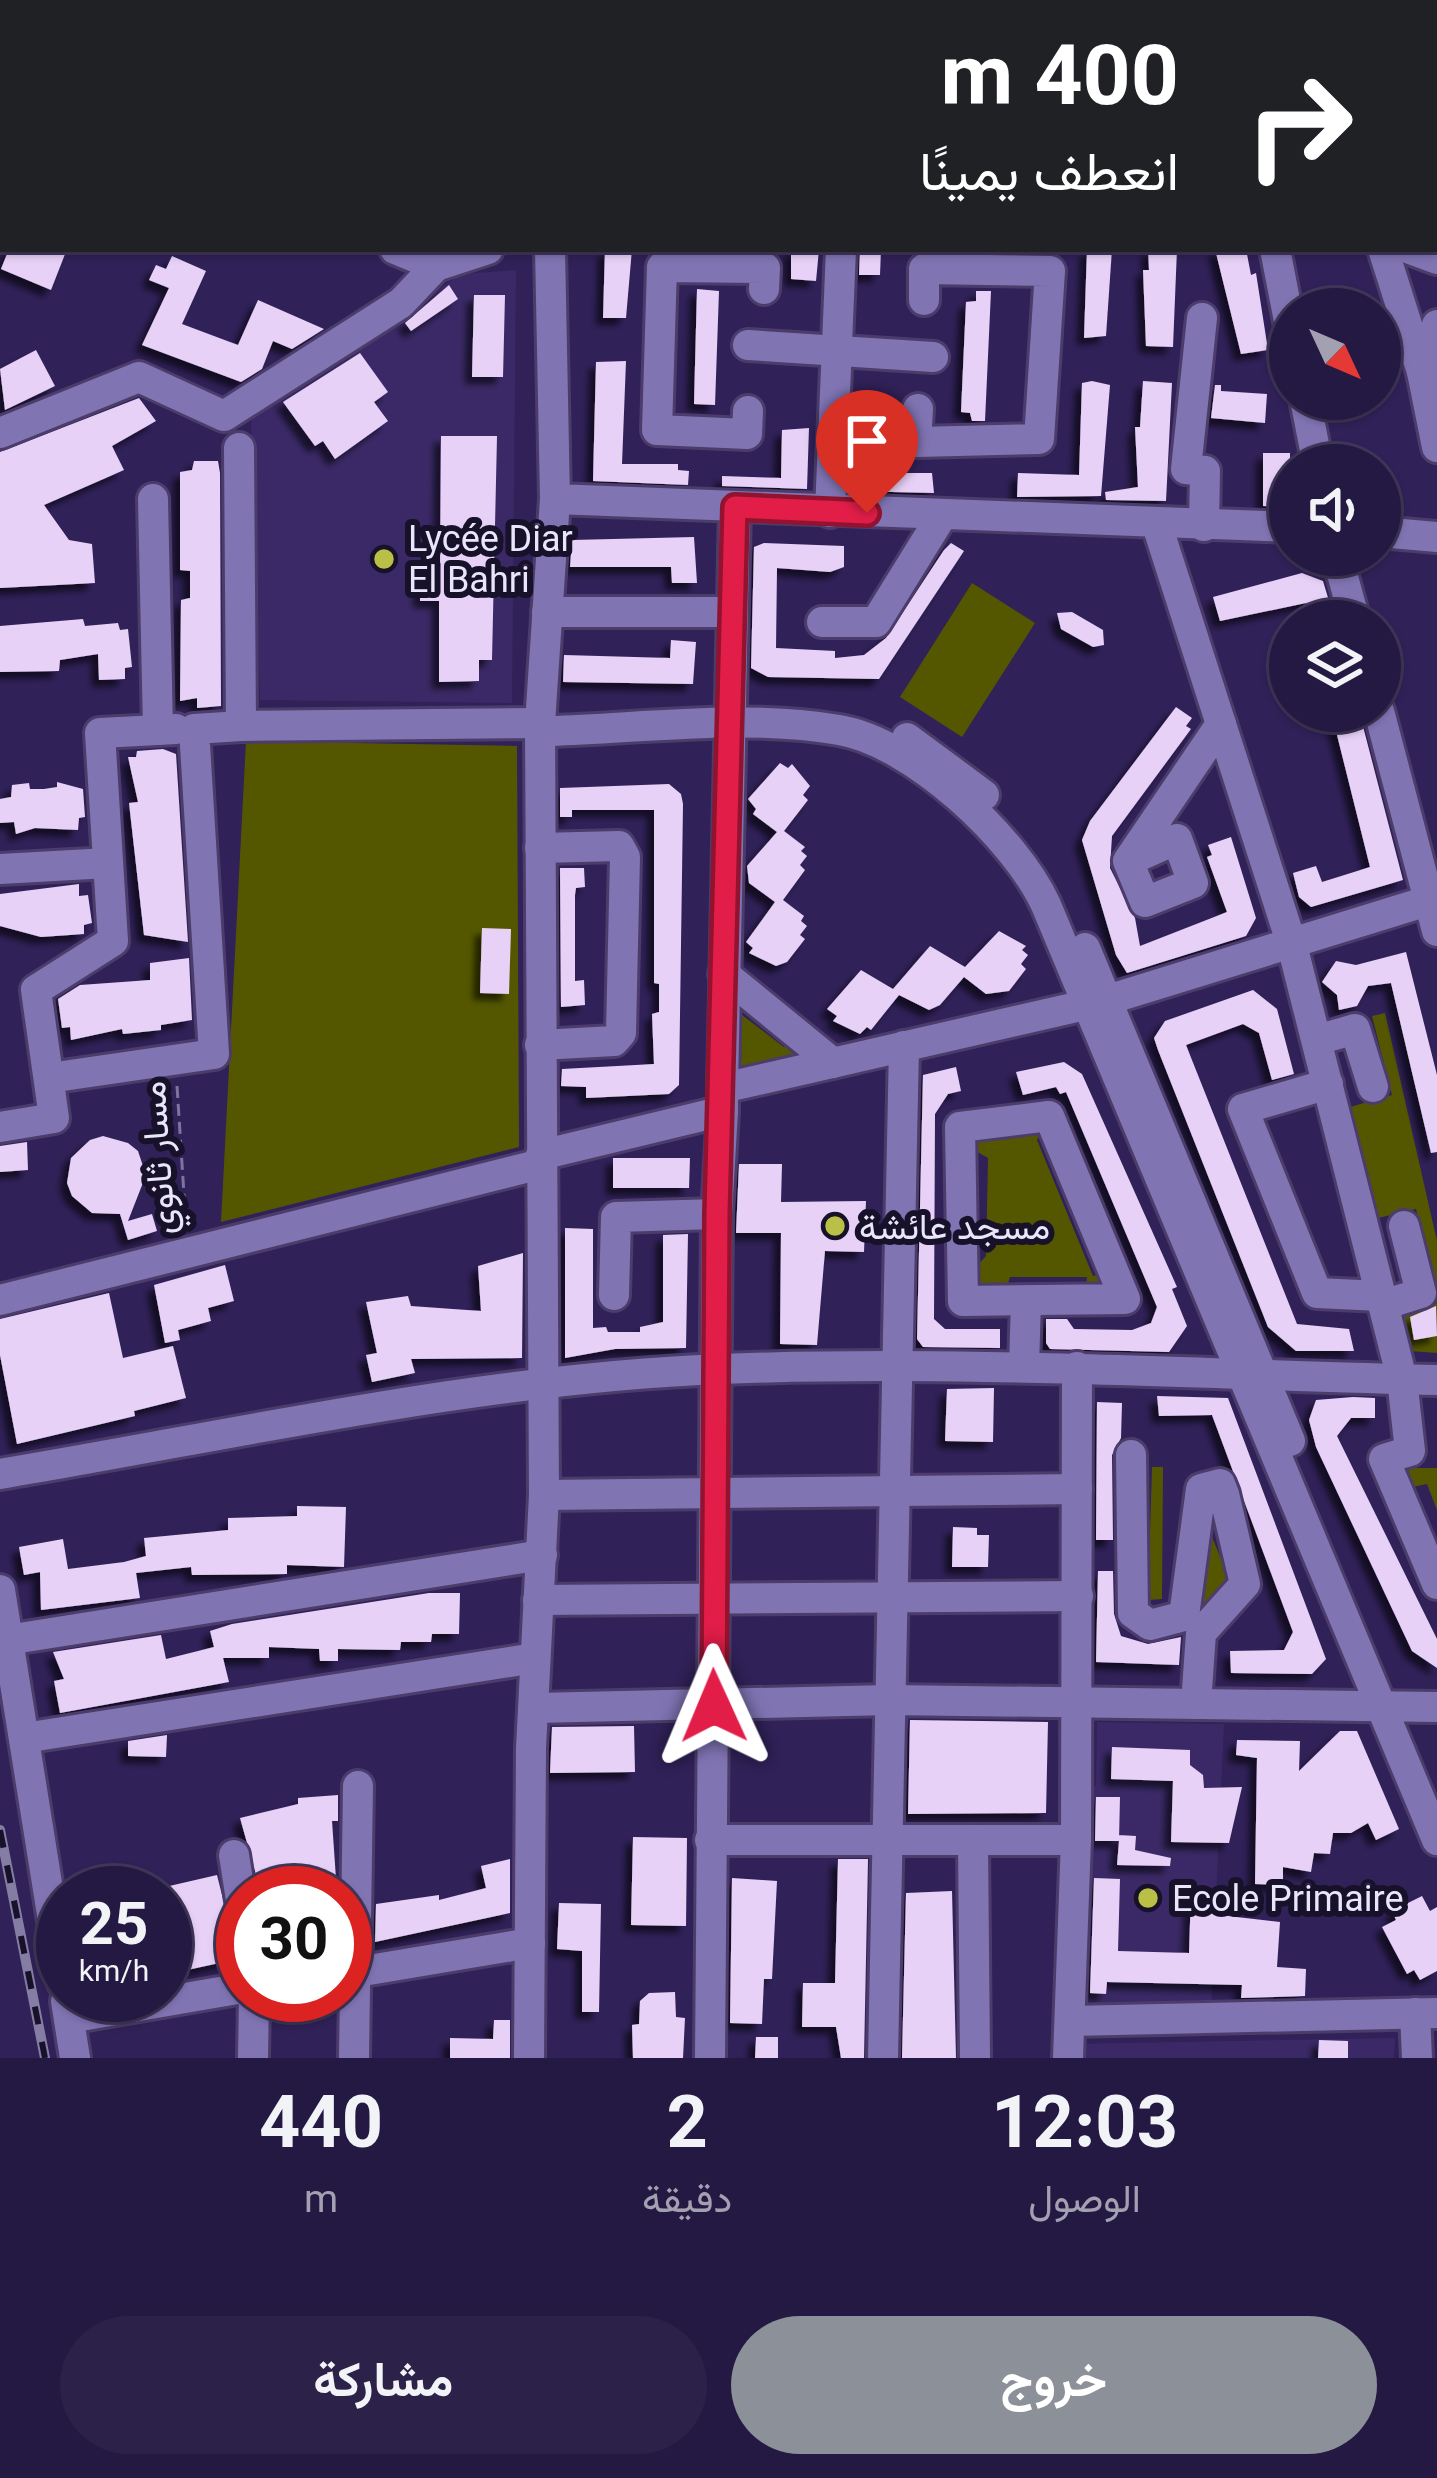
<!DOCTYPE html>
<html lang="ar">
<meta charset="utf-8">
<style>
:root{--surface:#241942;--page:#2c2249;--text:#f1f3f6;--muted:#a3a0b2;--line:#41385b;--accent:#8c9099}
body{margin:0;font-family:Georgia,Vazirmatn,serif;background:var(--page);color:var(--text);direction:rtl;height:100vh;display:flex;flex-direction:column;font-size:45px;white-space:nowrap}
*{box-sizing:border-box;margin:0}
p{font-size:39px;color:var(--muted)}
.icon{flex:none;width:66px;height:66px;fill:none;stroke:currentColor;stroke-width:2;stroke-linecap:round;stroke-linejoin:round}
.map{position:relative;height:2058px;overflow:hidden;direction:ltr}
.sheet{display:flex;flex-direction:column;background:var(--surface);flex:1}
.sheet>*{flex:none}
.guide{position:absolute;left:0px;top:0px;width:1437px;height:252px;box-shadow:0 3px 9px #0004,0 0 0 3px var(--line);direction:rtl;background:#202124;color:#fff;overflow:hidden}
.needle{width:78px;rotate:134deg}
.fabs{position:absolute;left:1269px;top:288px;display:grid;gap:24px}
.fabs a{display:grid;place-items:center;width:132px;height:132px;border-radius:50%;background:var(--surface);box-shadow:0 3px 9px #0004,0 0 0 3px var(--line);font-size:60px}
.speed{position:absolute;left:36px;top:1866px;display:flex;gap:24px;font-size:60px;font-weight:700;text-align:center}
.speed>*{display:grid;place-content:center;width:156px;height:156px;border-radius:50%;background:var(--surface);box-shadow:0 3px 9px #0004,0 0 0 3px var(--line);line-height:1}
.speed small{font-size:30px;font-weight:400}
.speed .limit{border:18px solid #d22;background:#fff;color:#111}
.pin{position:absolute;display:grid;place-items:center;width:102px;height:102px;color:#fff;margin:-123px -51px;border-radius:50% 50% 50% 0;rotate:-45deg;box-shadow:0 0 12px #0007}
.pin .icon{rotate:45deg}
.me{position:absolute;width:132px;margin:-66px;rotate:359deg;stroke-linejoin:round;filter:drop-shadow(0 0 9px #0008)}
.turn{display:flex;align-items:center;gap:42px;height:252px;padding:0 60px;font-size:54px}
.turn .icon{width:156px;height:156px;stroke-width:2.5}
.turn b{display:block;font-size:84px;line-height:102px}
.eta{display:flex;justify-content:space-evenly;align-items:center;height:204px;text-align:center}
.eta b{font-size:72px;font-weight:700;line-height:84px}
.primary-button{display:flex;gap:24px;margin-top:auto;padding:24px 60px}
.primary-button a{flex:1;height:138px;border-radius:72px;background:var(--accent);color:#fff;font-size:48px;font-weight:700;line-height:138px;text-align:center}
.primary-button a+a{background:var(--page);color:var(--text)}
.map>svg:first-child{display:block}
.built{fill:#3a2966}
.green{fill:#545700}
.building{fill:#e8d1f7;filter:url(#shadow)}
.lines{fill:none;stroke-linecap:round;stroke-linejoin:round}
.minor-casing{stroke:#4b3c6a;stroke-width:36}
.path{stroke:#7d739c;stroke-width:3;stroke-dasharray:12 6;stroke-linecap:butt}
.minor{stroke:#8074b3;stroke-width:30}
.rail-casing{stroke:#867da4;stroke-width:10}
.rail{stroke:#171129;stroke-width:6;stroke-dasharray:18;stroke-linecap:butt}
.route-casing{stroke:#92132f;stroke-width:30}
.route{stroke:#e11d48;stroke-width:21}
.poi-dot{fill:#bac045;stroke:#171129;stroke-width:4.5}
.labels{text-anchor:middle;stroke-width:12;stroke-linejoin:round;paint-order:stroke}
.poi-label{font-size:36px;fill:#e9e6fb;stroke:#171129;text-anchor:start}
.street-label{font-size:36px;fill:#e9e6fb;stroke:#171129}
</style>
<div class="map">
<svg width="1437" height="2058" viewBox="0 0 1437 2058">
<defs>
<filter id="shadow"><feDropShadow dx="-7" dy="7" stdDeviation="3" flood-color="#0009"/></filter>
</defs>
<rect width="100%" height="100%" fill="#302158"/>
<g class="built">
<rect x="273" y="0" width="254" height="3"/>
<path d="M516,270L512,703L260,700L251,417L461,274Z"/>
<path d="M1097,1722L1224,1724L1211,2010L1081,2012V1786H1096Z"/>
<path d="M1395,2038L1394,2058H1074L1073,2044Z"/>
</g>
<g class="green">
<path d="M972,583L1035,623L962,737L900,697Z"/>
<path d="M246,741L517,746L519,1147L221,1222Z"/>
<path d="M741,994L742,1015L784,1047L793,1039L806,1059L732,1073Z"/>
<path d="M1385,1013L1437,1241V1295L1416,1209L1378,1218L1350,1107L1392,1095L1372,1016Z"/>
<path d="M1045,1125L1037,1140L1093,1276L1106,1273L1112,1288L1085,1291L1087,1277H1010L1006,1289L977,1290L974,1269L986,1256L988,1158L974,1150L976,1142Z"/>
<path d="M1437,1303V1353L1410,1351L1403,1312Z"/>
<path d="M1152,1467H1163L1162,1599L1148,1600Z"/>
<path d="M1409,1468H1437V1510L1427,1484L1412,1487L1406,1478Z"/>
<path d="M1202,1513L1229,1578L1202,1610Z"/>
</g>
<g class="building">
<path d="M9,249H67L51,290L1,269Z"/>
<path d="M605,249H632L626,318H603Z"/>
<path d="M791,249H819L816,281L791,279Z"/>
<path d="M860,249H881L880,275H859Z"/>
<path d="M1087,249H1112L1106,336L1084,338Z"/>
<path d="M1148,249H1177L1173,347L1146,346L1143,270H1149Z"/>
<path d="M1215,249H1246L1251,275L1256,273L1268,350L1241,354Z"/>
<path d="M172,256L206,271L182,324L238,345L258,300L324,329L292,349L273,341L262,369L241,382L142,345L169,288L149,280L156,265L166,269Z"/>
<path d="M449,285L458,299L411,331L405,323Z"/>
<path d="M697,289L719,291L715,405L694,404Z"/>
<path d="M976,291H991L985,421H972L970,413L961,412L966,302L976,301Z"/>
<path d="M474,295H505L503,377H472Z"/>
<path d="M36,350L55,386L5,410L0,369Z"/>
<path d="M360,353L388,392L374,402L388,421L335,459L323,441L315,446L283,402Z"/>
<path d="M626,361L622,464H678V470L689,471L688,485L593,481L596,362Z"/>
<path d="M1092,381L1110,385L1101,496L1017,497L1018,473L1079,475L1082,383Z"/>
<path d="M1143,381L1172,383L1166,501L1106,500L1105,492L1138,487L1135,427H1140Z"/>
<path d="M1215,385H1221V391L1267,394L1265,423L1211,418Z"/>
<path d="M139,398L156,421L112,446L124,470L44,505L69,540L92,544L95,583L0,588V452Z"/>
<path d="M809,428L807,489L722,486V476L781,478L782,430Z"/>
<path d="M853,430L870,432L874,473H932L934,493L850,491Z"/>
<path d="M441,436H497L492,660H479V681L439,682V601H420V574L440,573Z"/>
<path d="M1263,453H1290V507L1263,506Z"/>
<path d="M194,461H218L220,473L221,706L197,708V698L180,701L181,600L190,598V571L180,570V472L192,470Z"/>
<path d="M694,537L697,583H672L671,567H570L572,540Z"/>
<path d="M764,543L844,546V567L830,572L777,568L776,648L835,651V658L864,655L886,638L944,550L951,543L964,551L879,679L768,677L751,668L754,547Z"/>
<path d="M1302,573L1323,581L1335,621H1309L1306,603L1220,621L1213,597Z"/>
<path d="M1072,612L1103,630L1104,645L1093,647L1061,629L1057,613Z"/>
<path d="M83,619L85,626L118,623L120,630L128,629L132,667L125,668V679L99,680L98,654L60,660L59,671L0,672V626Z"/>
<path d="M671,640L696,642L693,684L563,682L564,655L670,658Z"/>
<path d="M1176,707L1192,718L1186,726L1191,729L1112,836L1110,868L1135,918L1140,946L1227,912L1207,857L1212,855L1208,845L1231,837L1256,918L1246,936L1127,973L1116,955L1082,840L1090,821Z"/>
<path d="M1331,711H1359L1403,880L1311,907L1299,897L1293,873L1316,866L1322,882L1370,867Z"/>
<path d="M163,749L176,754L188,942L144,935L129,803L138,802L128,757H136L137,751Z"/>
<path d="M780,763L788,768L792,764L810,786L803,795L808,800L784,831L805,847L801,851L807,856L800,865L805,870L783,900L804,916L801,921L807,926L800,935L805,939L787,962L776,966L749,953L753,948L746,942L775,902L749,883L747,866L777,832L753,814L756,809L748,799Z"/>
<path d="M57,782L83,789L85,817L79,818L78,830L35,828L16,834L14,822L0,823V799L11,797L12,785L29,783L30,789H44L57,787Z"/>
<path d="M669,784L681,794L683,804L679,1085L669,1094L586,1098V1087L561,1086L562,1069L654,1064L652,1014L659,1012V984L654,983V810H572V817H560V788Z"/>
<path d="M560,868H584L585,887L576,888L575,895V981L584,980L585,1005L561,1007Z"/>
<path d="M79,884V896L88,895L92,923L84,925V934L41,937L0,926V894Z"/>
<path d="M482,928L511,929L509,994L480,993Z"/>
<path d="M999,931L1026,946L1022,950L1028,955L1021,964L1026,969L1009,991L986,994L964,977L940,1005L929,1010L899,995L871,1030L867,1027L860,1034L833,1021L837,1016L827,1009L861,970L893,989L930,946L965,967Z"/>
<path d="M1406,952L1437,1075V1152L1431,1153L1391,983L1368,986L1357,1006L1339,1010L1337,995L1322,982L1336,961L1356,965Z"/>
<path d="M189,958L192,1020L161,1025V1030L123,1034L122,1029L71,1040L70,1027L62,1028L58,999L80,985L150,980V963Z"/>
<path d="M1253,990L1277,1009L1294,1074L1272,1080L1259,1033L1243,1024L1186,1045L1297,1324L1349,1329L1354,1351H1296L1268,1327L1158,1050L1154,1038L1165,1021Z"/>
<path d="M1064,1062L1082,1074L1177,1287L1172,1289L1187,1326L1169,1352L1050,1349L1046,1343V1319H1067L1074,1329L1132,1330L1151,1323L1157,1307L1066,1092L1060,1094L1056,1087L1023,1095L1016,1072Z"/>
<path d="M956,1067L961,1091L948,1094L935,1114L934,1319L945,1329H1000V1348L923,1347L917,1339L923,1075Z"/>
<path d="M103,1136L128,1143L138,1151L146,1175L128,1221L152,1214L157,1231L128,1240L120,1214L92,1213L72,1196L67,1183L71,1158L90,1140Z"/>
<path d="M27,1142L28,1170L0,1172V1146Z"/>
<path d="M613,1158H690L689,1188H613Z"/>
<path d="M739,1164H782L781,1202L866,1201L864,1252L825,1251L817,1345L780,1344L781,1233H736Z"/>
<path d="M565,1228L593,1229V1328L606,1327L608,1332H640V1327L663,1322V1235L688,1234L686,1348L615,1349L565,1358Z"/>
<path d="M523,1253L522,1358L411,1359L415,1373L372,1382L366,1355L377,1353L366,1302L408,1296L411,1306L481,1311L478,1266Z"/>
<path d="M225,1265L234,1301L208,1308L211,1321L178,1330L180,1340L165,1343L154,1285Z"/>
<path d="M109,1293L123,1358L173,1346L186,1398L134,1411L135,1416L17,1444L0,1355V1319Z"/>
<path d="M1436,1306L1437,1336L1414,1340L1410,1317Z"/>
<path d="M994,1388L993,1442L945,1441L947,1389Z"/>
<path d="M1157,1396L1228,1398L1326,1659L1312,1674L1231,1673L1230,1651L1284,1650L1293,1632L1212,1415L1159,1416Z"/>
<path d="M1353,1397L1375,1398V1418H1351L1337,1436L1437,1639V1668L1412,1651L1316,1447L1309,1420L1316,1400Z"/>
<path d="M1097,1402L1122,1403L1121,1438L1112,1455L1113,1540H1096Z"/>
<path d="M297,1506L346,1507L344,1567L287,1565V1574L192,1575L191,1567L136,1573L140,1598L41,1610L40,1572L24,1575L19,1547L63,1539L68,1569L124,1562L146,1556L144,1538L228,1530V1518L297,1516Z"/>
<path d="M953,1527L977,1528V1535H989L988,1567H952Z"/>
<path d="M1098,1571H1113L1114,1614L1121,1636L1148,1644L1181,1637L1179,1665L1096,1662Z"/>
<path d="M429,1593H460L459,1634H432L431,1642H401L400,1650L338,1649V1661H320L319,1649L269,1647V1658H223L229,1682L60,1713L54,1681L64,1679L53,1652L161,1635L166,1659L214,1647L210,1631L232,1624Z"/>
<path d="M910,1720L1048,1722L1046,1813L908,1814Z"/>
<path d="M634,1726L635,1772L550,1773L552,1727Z"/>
<path d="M1340,1731H1357L1399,1829L1376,1840L1368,1823L1351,1833H1333L1330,1854L1314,1853L1311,1872L1283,1867V1885L1255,1884L1257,1758L1236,1755L1237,1740L1300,1741L1299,1771Z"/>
<path d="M167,1735L166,1757L128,1756V1741Z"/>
<path d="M1112,1747L1190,1750V1765L1203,1775L1204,1788L1242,1787L1229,1843L1171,1842L1173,1781L1111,1779Z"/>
<path d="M338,1795V1821H332L337,1893H312L310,1865L257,1878L240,1818L298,1804V1798Z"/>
<path d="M1096,1797H1120L1119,1840V1835L1136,1836L1135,1850L1171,1858L1170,1866L1117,1865L1119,1841H1095Z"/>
<path d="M633,1837L687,1838L686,1926L631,1925Z"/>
<path d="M510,1859V1913L375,1942L376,1904L439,1895V1900L486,1888L481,1866Z"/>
<path d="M838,1859H868L864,2058H841L836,2027H802L803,1983H835Z"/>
<path d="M217,1875L238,1959L178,1972L165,1887Z"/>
<path d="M732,1878L777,1881L772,1979H764L762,2024L730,2023Z"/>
<path d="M1094,1878L1120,1879L1118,1951L1189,1953L1191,1893L1220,1894L1219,1915L1280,1922L1277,1967L1306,1969L1305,1996L1241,1998L1242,1985L1107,1982L1106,1994L1090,1993Z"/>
<path d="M952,1891L956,2058H902L906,1893Z"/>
<path d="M1422,1896L1430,1911L1437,1907V1971L1420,1980L1414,1970L1407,1974L1382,1927L1396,1920L1392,1911Z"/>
<path d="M559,1903L601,1904L599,2012H582V1951L557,1949Z"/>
<path d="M675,1992L676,2017L685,2018L683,2058H633L632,2025L639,2024L640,2001L649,1993Z"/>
<path d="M494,2020H510V2058H450V2038L493,2039Z"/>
<path d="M756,2037H778V2058H755Z"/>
<path d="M1319,2040L1348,2041V2058H1318Z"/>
</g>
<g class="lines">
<g class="minor-casing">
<g id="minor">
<path d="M1217,0L1218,3"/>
<path d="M1327,0L1328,3"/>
<path d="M549,3L550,0"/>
<path d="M719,3V0"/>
<path d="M827,3L828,0"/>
<path d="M940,3V0"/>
<path d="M1052,3L1053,0"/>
<path d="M1434,17L1437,18"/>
<path d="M1434,58L1437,59"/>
<path d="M395,249L436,266L488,249"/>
<path d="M550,249L555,499L1290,527"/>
<path d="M1275,249L1290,326"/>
<path d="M1383,249L1422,372L1437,325"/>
<path d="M1410,249L1437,259"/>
<path d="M1202,318L1186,469L1205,471L1204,526"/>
<path d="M748,345L933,357"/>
<path d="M1422,372L1437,447"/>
<path d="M1305,399L1318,465"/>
<path d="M918,409L916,442L1039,439L1050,271L924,269V300"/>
<path d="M748,411L747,434L657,430L662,267L765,268L764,289"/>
<path d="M0,433L139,377L224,416L401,303L436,266"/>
<path d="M239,448L241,726L540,723L551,731C644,728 747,714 839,730C913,742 1016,839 1046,905L1437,1840"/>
<path d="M153,499L158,730L176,729"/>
<path d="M830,512L841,249"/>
<path d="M1157,525L1292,945L1402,1379L1410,1451L1384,1459L1437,1584"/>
<path d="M1380,532L1437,537"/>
<path d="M1337,555L1355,621"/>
<path d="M547,612H731"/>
<path d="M822,622H876L941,517"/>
<path d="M1379,711L1437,931"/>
<path d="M907,738L984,795"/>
<path d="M540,848L619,846L625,857L621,1033L614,1041L540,1045"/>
<path d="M1128,861L1177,839L1193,883L1145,902L1128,861L1221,724"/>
<path d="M0,869L108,863"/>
<path d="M1085,948L1290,1441"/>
<path d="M724,974L833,1063"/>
<path d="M1317,1040L1355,1029L1373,1087"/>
<path d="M49,1078L214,1054L194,729L241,726"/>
<path d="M1328,1084L1243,1109L1317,1293L1381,1296"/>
<path d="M723,1088L735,507"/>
<path d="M1049,1116L1125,1299L963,1301L960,1127Z"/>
<path d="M0,1127L54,1118L36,990L113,941L100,733L158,730"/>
<path d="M541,1155L723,1111V1088L1107,1000L1437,898"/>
<path d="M614,1295L616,1217L717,1214"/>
<path d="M0,1300L541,1164"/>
<path d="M1383,1305L1421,1293L1404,1226"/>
<path d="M1024,1367L1026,1301"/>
<path d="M1131,1455L1133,1613L1150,1625L1184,1616L1201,1489L1220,1484L1224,1494L1245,1584L1201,1633L1196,1704"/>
<path d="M0,1474C238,1434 478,1379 719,1369C958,1360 1198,1374 1437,1380"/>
<path d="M544,1495L1077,1489"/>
<path d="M0,1590L63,1983"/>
<path d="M538,1600L1078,1596"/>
<path d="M7,1640L542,1555"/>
<path d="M535,1708L890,1700L1437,1707"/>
<path d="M24,1738L535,1658"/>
<path d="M710,1840H1076"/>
<path d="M973,1842L975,2058"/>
<path d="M234,1855L243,1913"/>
<path d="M345,1974L530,1943"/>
<path d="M66,2001L75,2058"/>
<path d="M1415,2013L1417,2058"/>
<path d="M69,2018L243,1988"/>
<path d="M1070,2021L1437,2013"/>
<path d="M253,2058L254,1995"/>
<path d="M354,2058L358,1786"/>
<path d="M529,2058L531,1748L544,1495L540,723L555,499"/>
<path d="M710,2058L717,1214L723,1111"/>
<path d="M883,2058L904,1046"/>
<path d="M1068,2058L1076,1840L1077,1367"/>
</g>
</g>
<path class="path" d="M177,1086L186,1226"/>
<use href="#minor" class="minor"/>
<g class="rail-casing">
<path id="rail" d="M0,1830L45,2058"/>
</g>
<use href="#rail" class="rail"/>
</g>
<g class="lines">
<g class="route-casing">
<path id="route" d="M714,1706L717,1214L735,507L867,513"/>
</g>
<use href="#route" class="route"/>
</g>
<g class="poi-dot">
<circle cx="384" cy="559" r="12"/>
<circle cx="835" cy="1226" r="12"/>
<circle cx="1148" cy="1898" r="12"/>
</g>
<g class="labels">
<g class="poi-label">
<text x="408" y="551">Lycée Diar<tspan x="408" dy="41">El Bahri</tspan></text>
<text x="859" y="1239">مسجد عائشة</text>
<text x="1172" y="1911">Ecole Primaire</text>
</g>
<g class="street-label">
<text transform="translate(157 1158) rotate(-94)" y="13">مسار ثانوي</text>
</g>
</g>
</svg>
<div class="fabs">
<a><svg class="needle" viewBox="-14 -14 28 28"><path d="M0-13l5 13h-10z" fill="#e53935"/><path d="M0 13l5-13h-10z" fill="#a3a0b2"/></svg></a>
<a><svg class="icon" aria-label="sound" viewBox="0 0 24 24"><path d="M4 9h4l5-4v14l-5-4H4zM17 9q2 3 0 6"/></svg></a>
<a><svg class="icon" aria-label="layers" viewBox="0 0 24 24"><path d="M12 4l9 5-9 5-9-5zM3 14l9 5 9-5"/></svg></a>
</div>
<div class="speed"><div>25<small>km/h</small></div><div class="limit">30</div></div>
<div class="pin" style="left:867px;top:513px;background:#d93025"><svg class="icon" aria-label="arrive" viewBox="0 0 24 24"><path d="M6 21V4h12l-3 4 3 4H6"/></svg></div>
<svg class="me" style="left:714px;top:1706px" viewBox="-20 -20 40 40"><path d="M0-17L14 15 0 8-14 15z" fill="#e11d48" stroke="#fff" stroke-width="4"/></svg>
<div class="guide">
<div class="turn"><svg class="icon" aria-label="right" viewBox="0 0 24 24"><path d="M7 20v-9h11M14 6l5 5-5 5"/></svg><div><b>400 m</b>انعطف يمينًا</div></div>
</div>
</div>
<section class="sheet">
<div class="eta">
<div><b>12:03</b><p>الوصول</p></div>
<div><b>2</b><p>دقيقة</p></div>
<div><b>440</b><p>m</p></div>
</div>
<div class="primary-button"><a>خروج</a><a>مشاركة</a></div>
</section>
